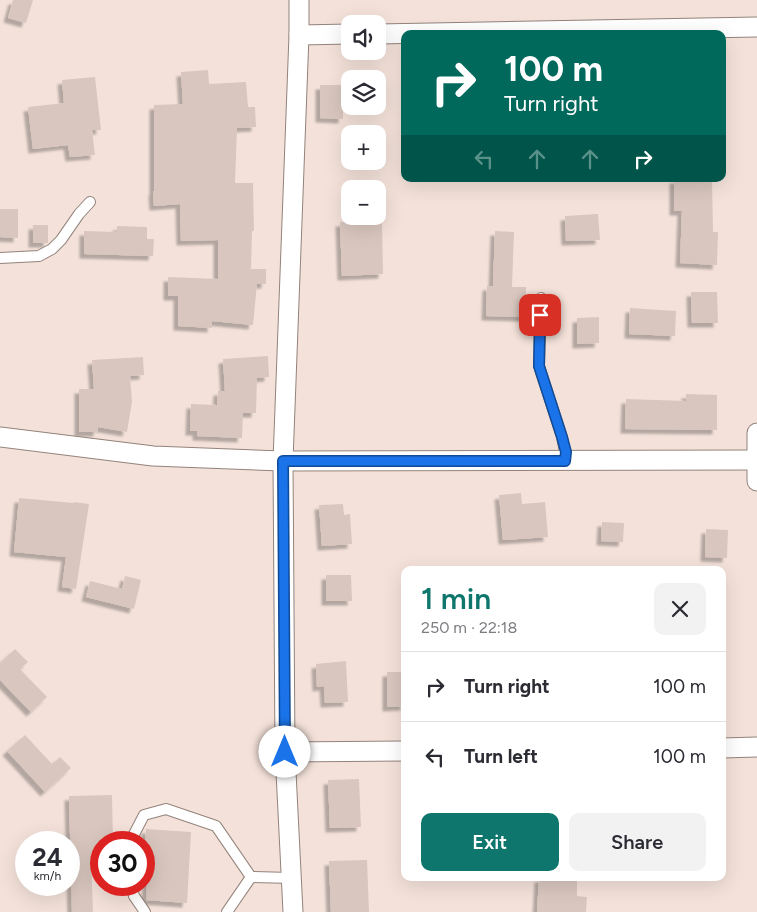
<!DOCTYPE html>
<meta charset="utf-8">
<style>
:root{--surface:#fff;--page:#f2f2f3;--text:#2b2b33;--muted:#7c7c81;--line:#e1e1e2;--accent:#0f766e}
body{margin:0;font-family:Figtree,sans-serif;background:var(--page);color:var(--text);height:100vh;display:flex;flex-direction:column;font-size:19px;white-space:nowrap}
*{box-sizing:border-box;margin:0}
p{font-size:16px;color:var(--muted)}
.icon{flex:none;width:28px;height:28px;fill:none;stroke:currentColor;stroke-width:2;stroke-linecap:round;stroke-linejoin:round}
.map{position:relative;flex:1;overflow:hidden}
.sheet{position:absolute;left:401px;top:566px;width:325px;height:315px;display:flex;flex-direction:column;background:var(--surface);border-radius:10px;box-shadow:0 5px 20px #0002}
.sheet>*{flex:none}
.banner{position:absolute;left:401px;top:30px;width:325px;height:152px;border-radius:10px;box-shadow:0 5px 20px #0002;background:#00695c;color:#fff;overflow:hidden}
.controls{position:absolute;left:341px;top:15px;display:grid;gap:10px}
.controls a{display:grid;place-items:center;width:45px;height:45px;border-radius:10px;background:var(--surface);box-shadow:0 5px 20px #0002;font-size:25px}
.speed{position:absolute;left:15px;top:831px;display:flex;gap:10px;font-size:25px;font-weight:700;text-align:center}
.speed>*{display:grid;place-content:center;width:65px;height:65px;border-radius:50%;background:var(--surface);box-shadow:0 5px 20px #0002;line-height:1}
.speed small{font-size:12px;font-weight:400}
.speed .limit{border:8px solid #d22;background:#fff;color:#111}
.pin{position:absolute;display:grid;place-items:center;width:42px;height:42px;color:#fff;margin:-21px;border-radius:10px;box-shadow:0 2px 8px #0006}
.me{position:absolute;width:55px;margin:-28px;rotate:0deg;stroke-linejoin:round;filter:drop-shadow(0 0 4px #0008)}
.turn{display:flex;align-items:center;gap:18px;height:105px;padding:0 20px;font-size:22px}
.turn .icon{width:65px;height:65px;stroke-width:2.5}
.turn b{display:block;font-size:35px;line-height:42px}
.lanes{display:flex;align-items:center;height:48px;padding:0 20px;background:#0003;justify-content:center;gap:25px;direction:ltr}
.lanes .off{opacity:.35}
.round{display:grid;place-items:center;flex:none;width:52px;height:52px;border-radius:10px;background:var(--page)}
.headline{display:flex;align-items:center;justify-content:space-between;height:85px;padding:0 20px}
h1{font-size:30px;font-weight:600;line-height:38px;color:var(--accent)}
.primary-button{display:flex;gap:10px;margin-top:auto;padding:10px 20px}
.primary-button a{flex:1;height:58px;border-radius:10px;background:var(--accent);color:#fff;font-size:20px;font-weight:600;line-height:58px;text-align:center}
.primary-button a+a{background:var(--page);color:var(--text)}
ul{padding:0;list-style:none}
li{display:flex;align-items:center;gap:15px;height:70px;padding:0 20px;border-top:1px solid var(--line)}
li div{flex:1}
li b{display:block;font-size:19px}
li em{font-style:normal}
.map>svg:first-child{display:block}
.building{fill:#d9c7bf;filter:url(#shadow)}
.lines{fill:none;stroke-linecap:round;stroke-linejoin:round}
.lane-casing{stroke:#93837b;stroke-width:12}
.street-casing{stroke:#93837b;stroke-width:21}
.lane{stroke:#fff;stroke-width:10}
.street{stroke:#fff;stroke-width:19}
.route-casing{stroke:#114b97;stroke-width:12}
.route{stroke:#1a73e8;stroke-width:9}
</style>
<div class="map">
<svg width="757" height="912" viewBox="0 0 757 912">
<defs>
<filter id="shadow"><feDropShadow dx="-4.5" dy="4.5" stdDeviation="1" flood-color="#0004"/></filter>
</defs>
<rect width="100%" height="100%" fill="#f4e2da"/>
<g class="building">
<path d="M13,0H33L26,23L8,18Z"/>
<path d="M208,70L209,84L246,82L248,107H255L256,127L237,128L235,183H253L254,231H252L251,269H266V284H257L253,325L212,321V328L178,326V296H168V277L218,279V240L181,241L180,204L154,206L153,191H154V105L183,104L181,72Z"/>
<path d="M95,77L101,130H92L95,155L70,157L68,145L33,149L28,107L64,103L62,80Z"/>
<path d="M320,85H343V119L320,118Z"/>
<path d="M674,179H712L713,232H718L717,265L680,263L682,211H674Z"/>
<path d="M0,209H18V238L0,237Z"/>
<path d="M598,214L600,240L566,241L565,216Z"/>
<path d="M382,221L383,274L342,276L340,222Z"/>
<rect x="33" y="225" width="15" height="18"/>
<path d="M117,226L147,227V239H154L153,256L84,254V231L117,232Z"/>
<path d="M495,231L514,232L512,287H526L525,317L486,316L487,286H493Z"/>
<path d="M691,292H717L718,323H692Z"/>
<path d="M630,308L676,311L675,336L629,334Z"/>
<path d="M599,317V343L577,344V318Z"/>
<path d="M268,356L269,377L257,378L256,413H243L242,438L197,436V431H190L191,404L217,405L218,391H225L223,359Z"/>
<path d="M143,357L144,375L130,376L132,402L127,432L98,427V432H79V389H94L92,360Z"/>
<path d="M686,394L717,395V430L625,429L626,399L686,401Z"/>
<path d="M521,493L522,504L545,502L548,537L503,540L499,495Z"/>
<path d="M19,498L74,503V502L89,504L76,589L62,587L66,557L14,552Z"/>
<path d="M343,504L344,515L350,514L352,544L322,546L319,505Z"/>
<path d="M602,522L624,523L623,542L601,541Z"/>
<path d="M706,529L728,530L727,558L705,557Z"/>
<path d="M326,575H351L352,601H326Z"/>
<path d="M125,576L141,580L134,609L86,597L90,581L122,589Z"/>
<path d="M15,649L28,662L20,669L47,697L31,712L0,680V663Z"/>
<path d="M346,661L348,702L325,703L324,686L317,687L316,664Z"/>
<path d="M387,672H405V706L387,707Z"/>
<path d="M25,735L52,764L60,757L71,768L45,792L7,751Z"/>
<path d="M359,779L361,827L330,828L328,780Z"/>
<path d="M112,795L113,842H101V858H91L93,912H72L69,796Z"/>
<path d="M146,829L191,832L187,903L146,900L149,853H145Z"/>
<path d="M367,860L369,912H331L329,861Z"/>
<path d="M539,878H577V896L587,897L586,912H537Z"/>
</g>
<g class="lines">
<g class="lane-casing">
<g id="lane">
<path d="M0,258L39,256L52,249L61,240L79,214L90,202"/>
<path d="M541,298L539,366L562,437L565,452V461"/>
<path d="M130,842L144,815L166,809L216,826L251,877"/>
<path d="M251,877L291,878"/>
<path d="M131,885L134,896L145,912"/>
<path d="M227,912L251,877"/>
</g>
</g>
<g class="street-casing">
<g id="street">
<path d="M378,34L757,27"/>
<path d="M299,35L350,34"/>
<path d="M757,433V481"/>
<path d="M0,437L153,456L283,461L757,460"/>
<path d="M722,748L757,747"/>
<path d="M285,752L405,751"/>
<path d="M293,912L285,752L283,461L299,35V0"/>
</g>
</g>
<use href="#lane" class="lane"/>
<use href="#street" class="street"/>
</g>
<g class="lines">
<g class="route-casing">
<path id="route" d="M285,752L283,461H565L566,452L562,437L539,366L540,315"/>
</g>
<use href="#route" class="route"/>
</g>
</svg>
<div class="controls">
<a><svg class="icon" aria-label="sound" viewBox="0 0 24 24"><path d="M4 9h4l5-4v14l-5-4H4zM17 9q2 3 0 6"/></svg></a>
<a><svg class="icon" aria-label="layers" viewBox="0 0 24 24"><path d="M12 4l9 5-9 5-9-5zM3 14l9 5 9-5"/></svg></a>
<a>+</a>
<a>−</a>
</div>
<div class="speed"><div>24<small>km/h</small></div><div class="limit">30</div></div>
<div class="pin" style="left:540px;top:315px;background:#d93025"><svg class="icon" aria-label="arrive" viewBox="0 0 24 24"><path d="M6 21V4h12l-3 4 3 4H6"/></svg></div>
<svg class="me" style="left:285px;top:752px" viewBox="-20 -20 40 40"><circle r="19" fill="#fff"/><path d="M0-13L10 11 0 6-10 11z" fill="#1a73e8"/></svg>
<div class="banner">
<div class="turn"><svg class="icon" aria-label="right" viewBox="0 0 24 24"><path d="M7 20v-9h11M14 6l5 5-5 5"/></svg><div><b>100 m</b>Turn right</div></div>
<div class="lanes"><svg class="icon off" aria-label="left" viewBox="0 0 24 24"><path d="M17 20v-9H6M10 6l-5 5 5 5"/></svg><svg class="icon off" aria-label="ahead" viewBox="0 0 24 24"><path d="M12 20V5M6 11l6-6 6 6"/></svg><svg class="icon off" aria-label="ahead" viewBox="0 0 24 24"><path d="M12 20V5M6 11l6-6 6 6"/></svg><svg class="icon" aria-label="right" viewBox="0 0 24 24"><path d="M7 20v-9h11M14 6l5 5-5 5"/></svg></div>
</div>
<section class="sheet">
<div class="headline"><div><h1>1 min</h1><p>250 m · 22:18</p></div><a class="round"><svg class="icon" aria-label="close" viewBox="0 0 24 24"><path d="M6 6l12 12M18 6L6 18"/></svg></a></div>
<ul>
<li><svg class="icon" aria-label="right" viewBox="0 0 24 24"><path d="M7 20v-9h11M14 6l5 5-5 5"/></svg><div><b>Turn right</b></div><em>100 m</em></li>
<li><svg class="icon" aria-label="left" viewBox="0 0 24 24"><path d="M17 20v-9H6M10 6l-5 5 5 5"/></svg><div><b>Turn left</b></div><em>100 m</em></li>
</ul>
<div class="primary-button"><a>Exit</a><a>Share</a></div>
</section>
</div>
